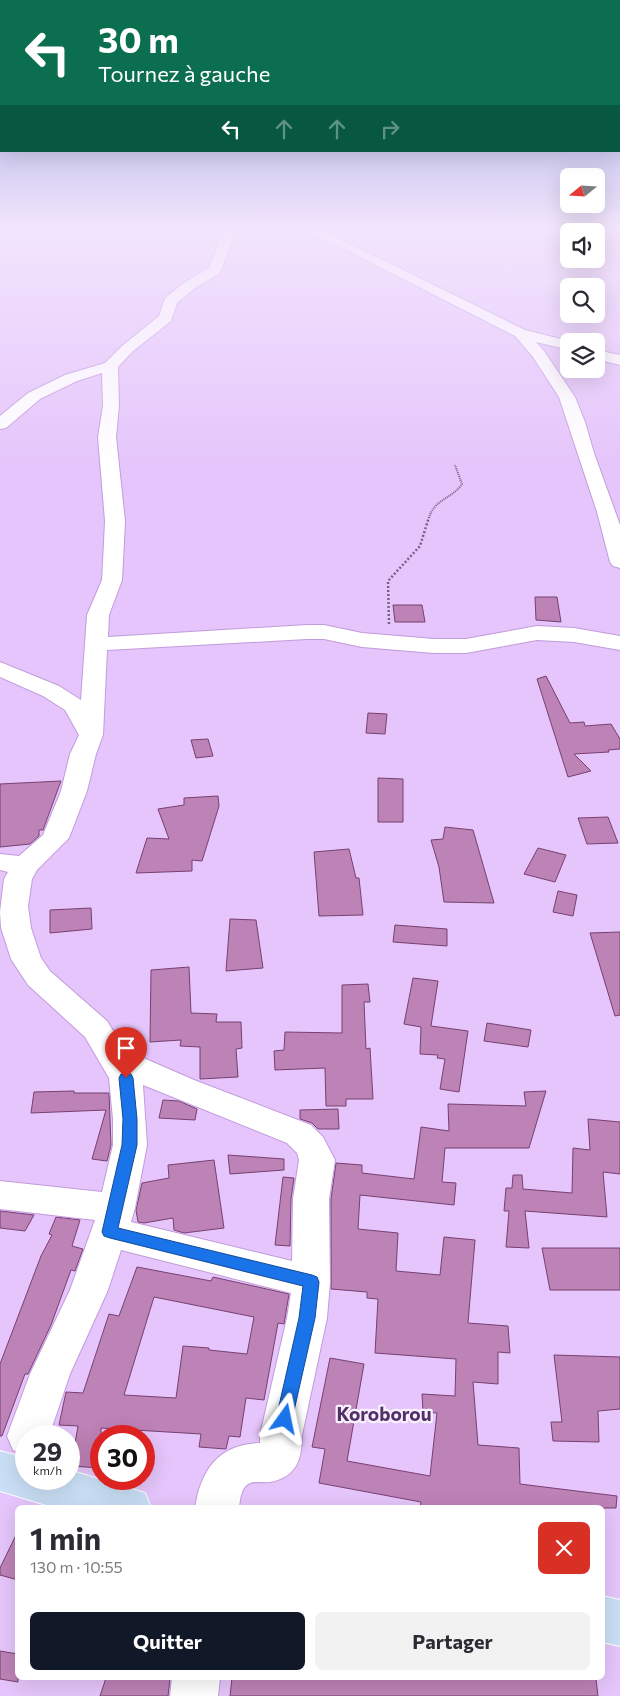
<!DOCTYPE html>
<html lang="fr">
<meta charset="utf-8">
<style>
:root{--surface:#fff;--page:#f2f2f3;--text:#2b2b33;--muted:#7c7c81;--accent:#111827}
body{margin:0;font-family:Commissioner,sans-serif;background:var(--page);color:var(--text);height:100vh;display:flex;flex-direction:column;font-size:19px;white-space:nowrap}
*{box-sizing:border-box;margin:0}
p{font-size:16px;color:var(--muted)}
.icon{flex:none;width:28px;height:28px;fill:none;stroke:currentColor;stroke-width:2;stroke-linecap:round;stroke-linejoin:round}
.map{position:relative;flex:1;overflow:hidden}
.side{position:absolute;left:15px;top:1505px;width:590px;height:175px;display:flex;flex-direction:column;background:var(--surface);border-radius:8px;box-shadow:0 5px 20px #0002}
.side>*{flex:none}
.banner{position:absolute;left:0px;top:0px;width:620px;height:152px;box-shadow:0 5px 20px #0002;background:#0b6e4f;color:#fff;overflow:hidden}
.needle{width:32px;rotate:252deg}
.fabs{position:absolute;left:560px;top:168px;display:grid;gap:10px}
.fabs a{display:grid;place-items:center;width:45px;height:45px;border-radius:8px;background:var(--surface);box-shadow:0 5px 20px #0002;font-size:25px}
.speed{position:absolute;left:15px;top:1425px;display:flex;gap:10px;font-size:25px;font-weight:700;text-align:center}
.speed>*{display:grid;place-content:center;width:65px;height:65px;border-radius:50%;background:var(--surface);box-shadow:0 5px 20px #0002;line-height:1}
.speed small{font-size:12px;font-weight:400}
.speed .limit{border:8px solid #d22;background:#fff;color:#111}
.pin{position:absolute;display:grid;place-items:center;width:42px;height:42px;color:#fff;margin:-51px -21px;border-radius:50% 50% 50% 0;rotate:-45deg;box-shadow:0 0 5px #0007}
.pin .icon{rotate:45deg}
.me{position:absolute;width:55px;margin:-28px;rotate:12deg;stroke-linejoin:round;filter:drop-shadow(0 0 4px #0008)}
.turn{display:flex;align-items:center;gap:18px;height:105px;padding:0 15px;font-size:22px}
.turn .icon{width:65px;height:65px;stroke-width:2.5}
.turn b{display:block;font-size:35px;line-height:42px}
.lanes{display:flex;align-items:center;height:48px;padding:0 15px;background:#0003;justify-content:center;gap:25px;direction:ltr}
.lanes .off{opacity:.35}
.round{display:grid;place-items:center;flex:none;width:52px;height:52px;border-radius:8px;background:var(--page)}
.head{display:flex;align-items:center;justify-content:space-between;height:85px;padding:0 15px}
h1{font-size:30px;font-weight:700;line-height:38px}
.action{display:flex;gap:10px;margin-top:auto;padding:10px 15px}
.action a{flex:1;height:58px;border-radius:8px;background:var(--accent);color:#fff;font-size:20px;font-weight:700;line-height:58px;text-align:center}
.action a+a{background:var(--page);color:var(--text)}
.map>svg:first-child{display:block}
.building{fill:#bd82b6;stroke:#774071;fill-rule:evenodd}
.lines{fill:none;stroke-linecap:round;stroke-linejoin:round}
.minor-casing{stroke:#c29bdc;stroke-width:2}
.major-casing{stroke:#fff;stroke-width:2}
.path-far1{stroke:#776187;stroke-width:2;stroke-dasharray:1 1;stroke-linecap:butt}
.path{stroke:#776187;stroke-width:2.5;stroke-dasharray:2 2;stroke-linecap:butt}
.minor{fill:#fff;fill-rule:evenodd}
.major{fill:#cadff6;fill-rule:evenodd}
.route{fill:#1a73e8;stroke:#114b97}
.labels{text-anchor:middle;stroke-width:4.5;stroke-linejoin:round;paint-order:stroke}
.near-quarter-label{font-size:19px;font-weight:bold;fill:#532f68;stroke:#f9f1ff}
</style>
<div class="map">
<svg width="620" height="1696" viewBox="0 0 620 1696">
<rect width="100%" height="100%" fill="#e5c5fb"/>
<g class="building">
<path d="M535,597H557L561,622L536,620Z"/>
<path d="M393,605H422L425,622H395Z"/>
<path d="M546,676L570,723L584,722L585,726L611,724L620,739V749L608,750L609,752L574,754L591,771L568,777L537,679Z"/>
<path d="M368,713L387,714L385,734L366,733Z"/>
<path d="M208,739L213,756L196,758L191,740Z"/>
<path d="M378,778L403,779V822H378Z"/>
<path d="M61,781L43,830H39V836L30,844L0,847V784Z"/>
<path d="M218,796L219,806L202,861L192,860V871L136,873L147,838L169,839L158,809L184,805V798Z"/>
<path d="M608,817L618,843L587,844L578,818Z"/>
<path d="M445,827L473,830L494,903L444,902L439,867L431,840L443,839Z"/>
<path d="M538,848L566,855L555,882L524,874Z"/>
<path d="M349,849L356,878H359L363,915L319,916L314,852Z"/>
<path d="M558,891L577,895L573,916L553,912Z"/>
<path d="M91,908L92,929L50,933V910Z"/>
<path d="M230,919L256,920L263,968L226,971Z"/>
<path d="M395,925L447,929V946L393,942Z"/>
<path d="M620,932V1015L615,1016L590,933Z"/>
<path d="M189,967L191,1013L217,1014L216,1022H241L242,1048L236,1049L238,1077L200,1079V1047L180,1046L181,1040L150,1042L151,970Z"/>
<path d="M413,978L438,981L431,1026L468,1031L459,1092L440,1089L445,1059L437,1058L438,1055L420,1054L421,1027L404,1024Z"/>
<path d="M368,984L370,1002H364L366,1049L370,1048L373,1099H346V1106H326L325,1068L275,1070L274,1051L284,1050L285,1032L342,1033V985Z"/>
<path d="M487,1023L531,1030L528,1047L484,1041Z"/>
<path d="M74,1091V1093H109L111,1145L107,1161L92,1159L106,1110L31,1113L34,1092Z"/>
<path d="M546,1091L529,1148H445L442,1182L456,1183L454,1205L360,1195L358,1229L398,1233L396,1271L440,1275L444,1237L475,1240L468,1323L508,1326L510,1353L498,1352V1384L473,1382L478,1445L519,1448L520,1484L617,1496L616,1508H420L421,1502L319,1483L325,1449L312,1447L330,1358L364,1364L347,1461L430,1476L437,1413L423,1412L422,1394L455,1396L456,1359L375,1353L378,1299L367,1298V1292L331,1289V1199L336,1163L362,1165V1173L414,1179L421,1127L449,1131L448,1104L526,1106L524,1092Z"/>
<path d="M163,1100L179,1101L197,1109L195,1120L159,1118Z"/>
<path d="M338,1109L339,1129H318L312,1123L300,1119V1110Z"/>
<path d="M588,1119L620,1122V1174L603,1172L607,1217L525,1211L529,1248L506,1247L509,1211H504L506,1188H512L513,1175H522L523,1189L572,1193L573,1148L590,1150Z"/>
<path d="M228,1155L284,1159V1170L230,1174Z"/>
<path d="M214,1160L224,1228L184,1233L174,1230L173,1218L144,1223L138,1222L136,1210L142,1183L169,1178L168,1165Z"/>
<path d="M283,1177L294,1178L291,1199L290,1246L275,1245Z"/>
<path d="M0,1211L34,1215L25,1231L0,1228Z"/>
<path d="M56,1217L80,1220L72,1246L83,1249L75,1271L71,1270L51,1325L28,1374H25L2,1436H0V1364L41,1256L52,1235L49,1234Z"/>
<path d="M542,1248H620V1290H550Z"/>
<path d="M137,1267L211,1281L213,1277L289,1294L284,1324L278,1323L264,1400L246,1398L240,1437L229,1436L226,1449L199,1447L201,1434L101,1428V1468L71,1466L78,1426L59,1425L66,1392L83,1393L109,1314L119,1316ZM154,1297L254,1317L247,1354L209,1350V1348L183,1346L176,1398L124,1395Z"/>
<path d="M554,1355L620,1357V1409L598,1411L599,1442L553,1441L551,1422H562Z"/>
<path d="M18,1531V1580L0,1575V1568Z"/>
<path d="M0,1651L18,1654V1682L0,1679Z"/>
<path d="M106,1678H170L168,1696H100Z"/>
<path d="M232,1678L596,1679L598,1696H230Z"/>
</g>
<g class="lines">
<g class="minor-casing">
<g id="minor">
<path d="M226,231H238L233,238L220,273L195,288L177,303L171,321L132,352L118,367L119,406L116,437L125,521L124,542L122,580L109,615L108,637L307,625H324L362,633L434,639H466L537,626L574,628L620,636V650L574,642L537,640L466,653H434L362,647L324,639H307L107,650L103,735L96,754L87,791L69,838L37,870L32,879L28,906L31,928L41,958L50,971L107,1021L125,1050L194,1080L311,1125L323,1137L335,1160L329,1199L330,1282L327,1318L302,1435C302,1459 297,1477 270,1482C264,1483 256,1481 250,1483C241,1487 240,1499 239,1508H195C201,1469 219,1444 260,1443V1435L287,1318L291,1293L121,1250L108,1290L70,1374L49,1436H26V1455L13,1450L7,1436L30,1374L70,1290L95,1220L0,1209V1181L102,1192L113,1145V1119L109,1078L85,1037L28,985L11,959L1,928L0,912L4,879L8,872L0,870V854L19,856L43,835L61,791L70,754L79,735L65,710L43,696L0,677V662L59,686L81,700L87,615L102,580L104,542L105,521L98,437L103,406L102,373L77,381L40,399L6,428L0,429V416L28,393L65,375L105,363L122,346L159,316L165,298L185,282L209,268L221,237ZM143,1085L287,1143L297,1153L299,1160L293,1199L292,1261L131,1222L135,1208L147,1145Z"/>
<path d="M309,231H324L525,330L569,341V350L536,342L544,351L575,397L585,422L594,453L620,525V568L613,566L610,562L597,512L559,397L533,357L515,336Z"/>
<path d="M596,350L620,355V365L596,359Z"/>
<path d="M172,1678H220L218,1696H170Z"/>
</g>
</g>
<g class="major-casing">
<g id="major">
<path d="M0,1451L26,1458V1479H69V1470L145,1493L151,1508H56L0,1491Z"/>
<path d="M602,1596L620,1600V1646L602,1642Z"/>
</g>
</g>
<path class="path-far1" d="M429,518C434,499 452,499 462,484L455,465"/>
<path class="path" d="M389,624L388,581L420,546L429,517"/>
<use href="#minor" class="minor"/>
<use href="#major" class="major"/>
</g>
<linearGradient id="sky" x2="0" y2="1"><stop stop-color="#8c9cd7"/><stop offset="0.49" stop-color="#f3e5fd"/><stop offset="1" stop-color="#f3e5fd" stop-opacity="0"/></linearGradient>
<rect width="620" height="468" fill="url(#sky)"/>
<path class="route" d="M126,1073L131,1074L133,1078L137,1119V1145L118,1228L312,1275L317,1277L319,1282L315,1318L291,1424L285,1427L279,1424L276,1419L299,1318L303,1286L110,1238L104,1236L102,1232L122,1145L123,1119L119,1078L121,1074Z"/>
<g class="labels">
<g class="near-quarter-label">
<text x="384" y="1421">Koroborou</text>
</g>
</g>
</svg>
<div class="fabs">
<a><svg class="needle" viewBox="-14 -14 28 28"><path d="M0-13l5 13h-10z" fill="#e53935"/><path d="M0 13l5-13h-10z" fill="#7c7c81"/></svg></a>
<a><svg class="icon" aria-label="sound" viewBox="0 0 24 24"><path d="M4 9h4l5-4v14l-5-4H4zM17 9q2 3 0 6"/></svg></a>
<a><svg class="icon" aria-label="search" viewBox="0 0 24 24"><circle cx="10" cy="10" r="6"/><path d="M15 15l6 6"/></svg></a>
<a><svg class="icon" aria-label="layers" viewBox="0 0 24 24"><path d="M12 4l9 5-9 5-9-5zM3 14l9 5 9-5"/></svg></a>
</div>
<div class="speed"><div>29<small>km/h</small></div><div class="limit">30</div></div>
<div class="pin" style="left:126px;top:1078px;background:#d93025"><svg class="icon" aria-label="arrive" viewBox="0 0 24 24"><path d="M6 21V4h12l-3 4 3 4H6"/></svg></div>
<svg class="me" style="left:285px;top:1419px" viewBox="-20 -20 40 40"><path d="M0-17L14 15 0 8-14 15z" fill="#1a73e8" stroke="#fff" stroke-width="4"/></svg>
<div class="banner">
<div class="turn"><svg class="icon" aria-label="left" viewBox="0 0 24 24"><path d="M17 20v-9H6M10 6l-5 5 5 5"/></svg><div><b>30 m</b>Tournez à gauche</div></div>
<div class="lanes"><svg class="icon" aria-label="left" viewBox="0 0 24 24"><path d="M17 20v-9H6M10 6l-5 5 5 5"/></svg><svg class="icon off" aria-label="ahead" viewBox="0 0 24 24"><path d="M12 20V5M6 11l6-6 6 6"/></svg><svg class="icon off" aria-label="ahead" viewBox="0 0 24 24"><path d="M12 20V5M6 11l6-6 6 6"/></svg><svg class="icon off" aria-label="right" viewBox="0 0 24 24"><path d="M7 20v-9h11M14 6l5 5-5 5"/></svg></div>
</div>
<section class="side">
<div class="head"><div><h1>1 min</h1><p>130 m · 10:55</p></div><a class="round" style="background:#d93025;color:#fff"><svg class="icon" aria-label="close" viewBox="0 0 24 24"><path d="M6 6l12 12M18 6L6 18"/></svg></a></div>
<div class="action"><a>Quitter</a><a>Partager</a></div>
</section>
</div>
